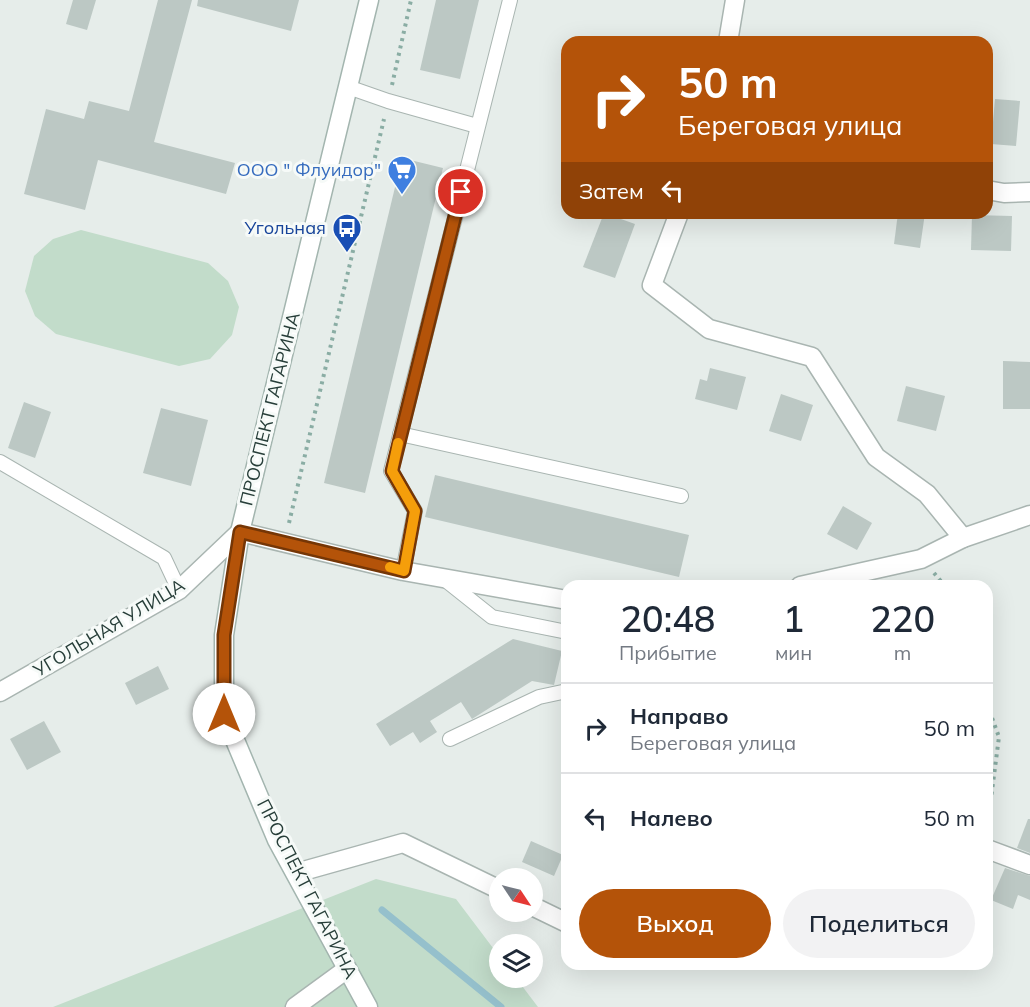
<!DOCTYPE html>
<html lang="ru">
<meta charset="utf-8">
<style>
:root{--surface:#fff;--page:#f2f2f3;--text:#1f2937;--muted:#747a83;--line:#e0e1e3;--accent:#b45309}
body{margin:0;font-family:Mulish,sans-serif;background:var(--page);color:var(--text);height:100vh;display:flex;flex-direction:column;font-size:22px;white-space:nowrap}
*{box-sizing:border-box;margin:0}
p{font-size:20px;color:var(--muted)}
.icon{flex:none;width:33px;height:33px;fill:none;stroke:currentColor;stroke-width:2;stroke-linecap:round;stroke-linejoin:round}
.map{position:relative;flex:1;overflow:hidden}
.sheet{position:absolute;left:561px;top:580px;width:432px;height:390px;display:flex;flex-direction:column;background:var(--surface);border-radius:18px;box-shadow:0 6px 24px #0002}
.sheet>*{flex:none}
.top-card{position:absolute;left:561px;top:36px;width:432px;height:183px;border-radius:18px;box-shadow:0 6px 24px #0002;background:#b45309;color:#fff;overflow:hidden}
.needle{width:39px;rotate:125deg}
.controls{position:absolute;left:489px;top:868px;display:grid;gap:12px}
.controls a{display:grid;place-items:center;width:54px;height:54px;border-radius:50%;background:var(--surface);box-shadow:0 6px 24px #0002;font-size:30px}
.pin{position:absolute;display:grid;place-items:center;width:51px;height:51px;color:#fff;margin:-26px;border:3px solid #fff;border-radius:50%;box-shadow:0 2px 6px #0007}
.me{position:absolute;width:66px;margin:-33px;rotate:0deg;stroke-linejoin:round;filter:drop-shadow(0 0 4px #0008)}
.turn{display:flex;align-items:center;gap:21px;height:126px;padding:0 18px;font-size:27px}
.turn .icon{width:78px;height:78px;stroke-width:2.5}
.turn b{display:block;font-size:42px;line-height:51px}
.then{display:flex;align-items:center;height:57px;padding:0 18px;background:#0003;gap:12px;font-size:22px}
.eta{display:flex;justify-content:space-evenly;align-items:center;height:102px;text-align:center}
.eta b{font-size:36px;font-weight:600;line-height:42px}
.cta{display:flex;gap:12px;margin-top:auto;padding:12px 18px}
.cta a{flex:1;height:69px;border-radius:36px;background:var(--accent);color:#fff;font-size:24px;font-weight:600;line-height:69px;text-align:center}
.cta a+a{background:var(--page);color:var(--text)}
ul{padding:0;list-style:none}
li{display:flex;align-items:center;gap:18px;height:90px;padding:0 18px;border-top:2px solid var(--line)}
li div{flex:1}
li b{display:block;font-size:22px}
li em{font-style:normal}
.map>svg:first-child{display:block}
.green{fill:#c2dcca}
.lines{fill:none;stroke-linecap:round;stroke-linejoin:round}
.stream{stroke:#95c0cc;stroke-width:7}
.building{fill:#bcc8c4}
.service-casing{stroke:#a9b5b1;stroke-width:16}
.minor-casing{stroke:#a9b5b1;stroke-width:21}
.secondary-casing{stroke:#a3b5af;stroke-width:21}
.path{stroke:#8aada4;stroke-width:4;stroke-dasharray:3 4.5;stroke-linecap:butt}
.service{stroke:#fff;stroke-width:14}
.minor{stroke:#fff;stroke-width:18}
.secondary{stroke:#fff;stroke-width:18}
.route-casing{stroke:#753606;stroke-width:15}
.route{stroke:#b45309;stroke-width:10}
.slow{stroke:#f59e0b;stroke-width:10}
.labels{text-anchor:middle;stroke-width:6;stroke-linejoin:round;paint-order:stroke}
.shop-label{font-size:18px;fill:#366cbe;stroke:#f6faf8;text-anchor:end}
.transit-label{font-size:18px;fill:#164399;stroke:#f6faf8;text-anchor:end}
.street-label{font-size:18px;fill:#273e39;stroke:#f6faf8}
</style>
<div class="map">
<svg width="1030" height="1007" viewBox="0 0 1030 1007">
<rect width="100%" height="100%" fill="#e6edea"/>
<g class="green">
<path d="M81,230L208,263L228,281L239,307L232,335L210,359L179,366L56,334L35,316L25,291L34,256L53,239Z"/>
<path d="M376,879L456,899L499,956L500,978H516L538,1007H53Z"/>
</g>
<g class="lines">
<path class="stream" d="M382,910L501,1007"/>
</g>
<g class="building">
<path d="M73,0H96L87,30L66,24Z"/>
<path d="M158,0H192L154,142L235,163L226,194L98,160L85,210L24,194L46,109L84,119L89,101L129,111Z"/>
<path d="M198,0H299L291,31L197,6Z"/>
<path d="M436,0H479L460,79L420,70Z"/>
<path d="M995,99L1020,101L1016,146L991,144Z"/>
<path d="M402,158L443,168L365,493L324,483Z"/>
<path d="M604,213L635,224L615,278L583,267Z"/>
<path d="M898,213H925L920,248L894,244Z"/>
<path d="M972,215L1012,216L1011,251L971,250Z"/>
<path d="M1003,361L1030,362V409H1003Z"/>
<path d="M710,368L746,377L737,410L695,399L700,379L707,381Z"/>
<path d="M906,386L945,396L936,431L897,421Z"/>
<path d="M781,394L813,405L801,441L769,431Z"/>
<path d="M24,402L51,412L35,458L8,448Z"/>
<path d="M161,408L208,420L191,486L143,473Z"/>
<path d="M435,475L689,535L679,577L425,517Z"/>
<path d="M843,506L872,523L857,550L827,534Z"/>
<path d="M513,639L562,651L554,685L532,681L472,719L461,702L430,721L437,732L420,743L413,732L390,746L376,724Z"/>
<path d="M158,666L169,689L136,705L125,683Z"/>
<path d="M44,721L61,752L27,770L10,739Z"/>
<path d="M1028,819H1030V853L1017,848Z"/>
<path d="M531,841L563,855L554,876L522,862Z"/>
<path d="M1005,868L1030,876V900L1018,895L1013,909L991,900Z"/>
</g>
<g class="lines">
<g class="service-casing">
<g id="service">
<path d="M348,87L388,101L477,126"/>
<path d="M400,434L681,496"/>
<path d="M0,462L164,558L179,590"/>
<path d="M403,571L415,511L391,471L510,0"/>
<path d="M443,578L492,617L567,632"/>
<path d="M450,739L539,697L567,691"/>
</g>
</g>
<g class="minor-casing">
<g id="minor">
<path d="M728,42L735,0"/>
<path d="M987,190L1004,193L1030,192"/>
<path d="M679,213L652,285L709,329L812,357L876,457L927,494L963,538"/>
<path d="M800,586L921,559L963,538L1030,515"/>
<path d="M0,692L179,590L240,532L403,571L567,600"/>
<path d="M987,849L1030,865"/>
<path d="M296,873L403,843L500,890"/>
<path d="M532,906L567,923"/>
<path d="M295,1007L347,969"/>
</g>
</g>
<g class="secondary-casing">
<path id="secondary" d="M368,1007L277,840L224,714V635L240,532L369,0"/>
</g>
<g class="path">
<path d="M392,85L411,0"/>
<path d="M289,523L384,119"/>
<path d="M934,573L945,586"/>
<path d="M987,704L999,737L987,829"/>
</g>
<use href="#service" class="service"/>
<use href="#minor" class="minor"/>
<use href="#secondary" class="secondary"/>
</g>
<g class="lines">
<g class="route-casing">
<path id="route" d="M224,714V635L240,532L404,571L415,511L392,471L461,192"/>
</g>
<use href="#route" class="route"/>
<path class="slow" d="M390,567L404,571L415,511L392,471L398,443"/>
</g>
<defs>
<g id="supermarket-pin" transform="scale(1.5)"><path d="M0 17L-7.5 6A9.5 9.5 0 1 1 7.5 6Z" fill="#3f7fe0" stroke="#f6faf8"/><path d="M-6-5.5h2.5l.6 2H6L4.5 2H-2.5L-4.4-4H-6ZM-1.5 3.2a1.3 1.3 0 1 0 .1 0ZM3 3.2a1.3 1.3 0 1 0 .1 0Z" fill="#fff"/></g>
<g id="bus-pin" transform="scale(1.5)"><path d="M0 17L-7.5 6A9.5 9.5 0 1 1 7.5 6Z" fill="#1a4fb4" stroke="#f6faf8"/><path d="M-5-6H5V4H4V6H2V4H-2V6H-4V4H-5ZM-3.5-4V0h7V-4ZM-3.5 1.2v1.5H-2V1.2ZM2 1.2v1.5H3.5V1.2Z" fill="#fff"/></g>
</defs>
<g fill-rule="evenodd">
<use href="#supermarket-pin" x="402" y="170"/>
<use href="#bus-pin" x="347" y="228"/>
</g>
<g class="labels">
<g class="shop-label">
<text x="381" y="176">ООО " Флуидор"</text>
</g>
<g class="transit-label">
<text x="326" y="234">Угольная</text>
</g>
<g class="street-label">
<text transform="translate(270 409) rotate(-76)" y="6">ПРОСПЕКТ ГАГАРИНА</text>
<text transform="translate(109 628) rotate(-31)" y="6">УГОЛЬНАЯ УЛИЦА</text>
<text transform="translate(307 889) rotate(63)" y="6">ПРОСПЕКТ ГАГАРИНА</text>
</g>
</g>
</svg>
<div class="controls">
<a><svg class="needle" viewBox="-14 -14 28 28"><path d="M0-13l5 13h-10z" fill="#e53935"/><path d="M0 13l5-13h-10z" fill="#747a83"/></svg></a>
<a><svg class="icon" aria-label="layers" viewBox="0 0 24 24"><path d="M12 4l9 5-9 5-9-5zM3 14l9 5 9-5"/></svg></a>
</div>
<div class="pin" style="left:461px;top:192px;background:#d93025"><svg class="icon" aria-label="arrive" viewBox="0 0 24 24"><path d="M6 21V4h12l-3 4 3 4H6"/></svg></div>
<svg class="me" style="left:224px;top:714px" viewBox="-20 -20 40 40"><circle r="19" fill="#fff"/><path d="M0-13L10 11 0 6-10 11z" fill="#b45309"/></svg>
<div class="top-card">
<div class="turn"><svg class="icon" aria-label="right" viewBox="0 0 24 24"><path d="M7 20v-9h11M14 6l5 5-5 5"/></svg><div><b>50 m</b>Береговая улица</div></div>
<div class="then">Затем<svg class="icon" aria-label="left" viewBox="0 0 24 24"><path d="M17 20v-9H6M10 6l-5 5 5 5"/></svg></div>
</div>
<section class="sheet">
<div class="eta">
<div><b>20:48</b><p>Прибытие</p></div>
<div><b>1</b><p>мин</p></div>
<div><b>220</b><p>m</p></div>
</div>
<ul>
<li><svg class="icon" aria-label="right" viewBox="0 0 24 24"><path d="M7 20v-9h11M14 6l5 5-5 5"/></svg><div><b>Направо</b><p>Береговая улица</p></div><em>50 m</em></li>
<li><svg class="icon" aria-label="left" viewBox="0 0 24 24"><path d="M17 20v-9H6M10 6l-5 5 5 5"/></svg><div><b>Налево</b></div><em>50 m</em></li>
</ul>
<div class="cta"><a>Выход</a><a>Поделиться</a></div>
</section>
</div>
